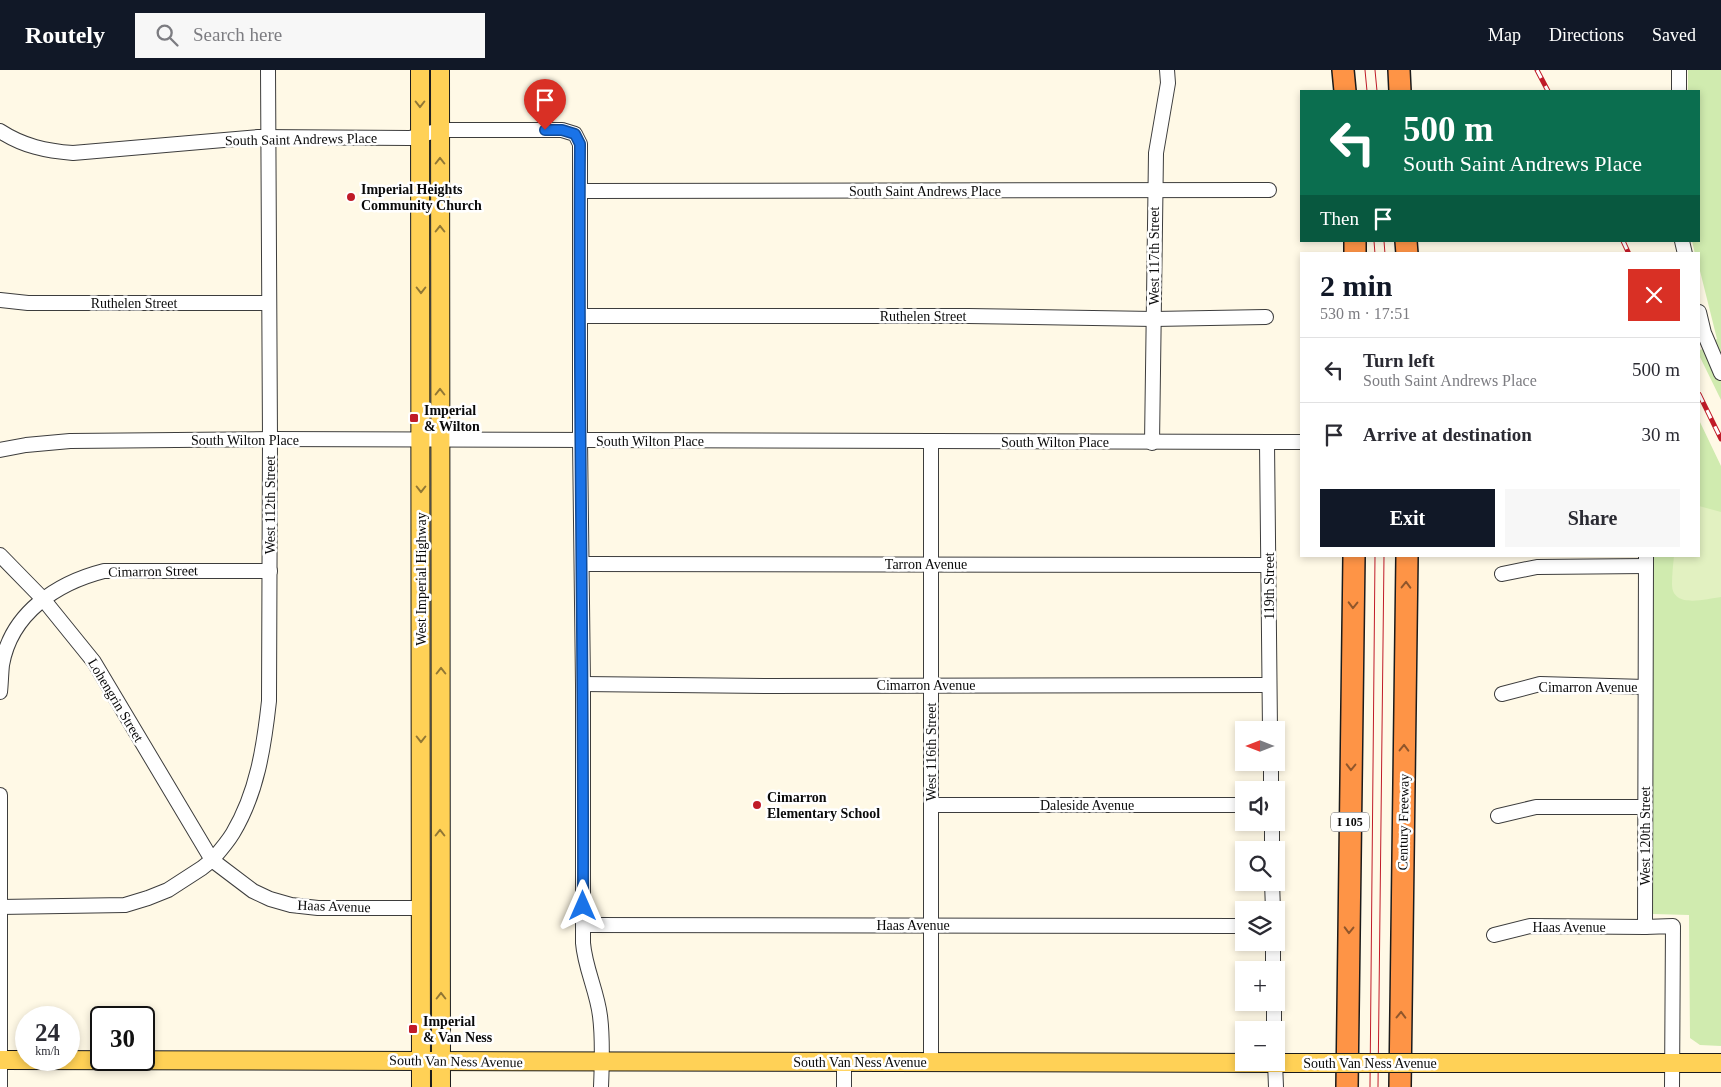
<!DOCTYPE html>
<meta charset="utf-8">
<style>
:root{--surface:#fff;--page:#f7f7f7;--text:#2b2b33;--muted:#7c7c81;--line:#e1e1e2;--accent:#111827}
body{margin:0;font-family:"Times New Roman",serif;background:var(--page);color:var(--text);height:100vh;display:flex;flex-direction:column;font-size:19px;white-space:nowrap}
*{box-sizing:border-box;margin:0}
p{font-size:16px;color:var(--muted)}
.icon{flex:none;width:28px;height:28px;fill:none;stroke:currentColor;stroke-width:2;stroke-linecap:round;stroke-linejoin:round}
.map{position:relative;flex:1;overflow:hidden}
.drawer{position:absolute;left:1300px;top:182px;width:400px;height:305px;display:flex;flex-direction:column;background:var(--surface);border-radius:0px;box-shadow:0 2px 8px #0003}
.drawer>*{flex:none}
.guide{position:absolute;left:1300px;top:20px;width:400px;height:152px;border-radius:0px;box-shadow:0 2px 8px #0003;background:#0b6e4f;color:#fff;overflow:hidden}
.needle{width:32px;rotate:270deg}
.tools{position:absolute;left:1235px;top:651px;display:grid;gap:10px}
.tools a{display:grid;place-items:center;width:50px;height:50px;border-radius:0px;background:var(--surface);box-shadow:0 2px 8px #0003;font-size:25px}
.speed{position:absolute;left:15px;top:936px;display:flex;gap:10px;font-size:25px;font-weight:700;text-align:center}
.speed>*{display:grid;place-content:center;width:65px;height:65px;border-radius:50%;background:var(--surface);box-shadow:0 2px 8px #0003;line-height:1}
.speed small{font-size:12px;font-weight:400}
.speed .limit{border:2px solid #111;border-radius:8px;background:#fff;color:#111}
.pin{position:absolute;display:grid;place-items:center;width:42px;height:42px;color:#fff;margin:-51px -21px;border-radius:50% 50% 50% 0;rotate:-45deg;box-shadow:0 0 5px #0007}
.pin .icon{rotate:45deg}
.me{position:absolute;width:55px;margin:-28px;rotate:0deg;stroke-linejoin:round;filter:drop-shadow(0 0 4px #0008)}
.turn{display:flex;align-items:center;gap:18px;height:105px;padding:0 20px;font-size:22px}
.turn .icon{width:65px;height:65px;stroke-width:2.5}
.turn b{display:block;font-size:35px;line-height:42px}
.then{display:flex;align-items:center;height:48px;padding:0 20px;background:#0003;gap:10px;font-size:19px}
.round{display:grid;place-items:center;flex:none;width:52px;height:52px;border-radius:0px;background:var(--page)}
.headline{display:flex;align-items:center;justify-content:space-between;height:85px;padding:0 20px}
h1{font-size:30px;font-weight:700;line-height:38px;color:var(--accent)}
.primary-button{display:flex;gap:10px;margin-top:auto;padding:10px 20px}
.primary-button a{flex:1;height:58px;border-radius:0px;background:var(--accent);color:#fff;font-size:20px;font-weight:700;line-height:58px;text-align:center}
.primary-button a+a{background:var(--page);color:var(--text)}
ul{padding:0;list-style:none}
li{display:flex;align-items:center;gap:15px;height:65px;padding:0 20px;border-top:1px solid var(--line)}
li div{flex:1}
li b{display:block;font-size:19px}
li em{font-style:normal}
header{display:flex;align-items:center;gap:30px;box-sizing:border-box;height:70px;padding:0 25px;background:var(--accent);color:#fff}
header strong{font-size:24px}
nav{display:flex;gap:28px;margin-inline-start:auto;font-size:18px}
.search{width:350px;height:45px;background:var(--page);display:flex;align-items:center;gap:12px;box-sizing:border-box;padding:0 18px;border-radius:0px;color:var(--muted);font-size:19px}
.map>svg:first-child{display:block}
.green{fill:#d0ebaf}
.pitch{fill:#e2f1c1}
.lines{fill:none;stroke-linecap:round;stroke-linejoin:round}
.minor-casing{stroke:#3d3d3d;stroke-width:16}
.major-casing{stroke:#1b1b1b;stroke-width:20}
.highway-casing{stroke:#1b1b1b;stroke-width:24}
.minor{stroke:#fff;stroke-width:14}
.major{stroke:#ffd156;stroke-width:18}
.highway{stroke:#fe9446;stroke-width:21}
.tram{stroke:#c01b28;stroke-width:1}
.rail-casing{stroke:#c01b28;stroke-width:5}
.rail{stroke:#fff;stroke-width:3;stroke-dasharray:9;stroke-linecap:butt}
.major-bridge-casing{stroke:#1b1b1b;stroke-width:20;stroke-linecap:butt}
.major-bridge{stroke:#ffd156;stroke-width:18}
.oneway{stroke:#917734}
.oneway2{stroke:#90562b}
.route-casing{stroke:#114b97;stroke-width:12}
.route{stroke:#1a73e8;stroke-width:9}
.poi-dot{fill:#c01b28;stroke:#fff;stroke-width:2}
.labels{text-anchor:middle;stroke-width:5;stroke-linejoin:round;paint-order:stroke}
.shield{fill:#fff;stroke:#545454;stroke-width:1}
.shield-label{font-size:12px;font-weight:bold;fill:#0a0a0a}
.street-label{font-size:14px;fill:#0a0a0a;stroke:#fff}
.poi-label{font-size:14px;font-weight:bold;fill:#0a0a0a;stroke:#fff;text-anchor:start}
</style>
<header>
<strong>Routely</strong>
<div class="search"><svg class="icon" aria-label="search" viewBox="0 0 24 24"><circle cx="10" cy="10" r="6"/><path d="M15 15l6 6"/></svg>Search here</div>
<nav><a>Map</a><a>Directions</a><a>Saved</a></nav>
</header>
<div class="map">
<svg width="1721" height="1017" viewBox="0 0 1721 1017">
<rect width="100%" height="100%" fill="#fff9e6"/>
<g class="green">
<path d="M1688,0H1721V330L1699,285V281L1717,269L1699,197V184H1695L1692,171H1699V21H1688Z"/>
<path d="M1699,350L1721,396V976L1700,975L1690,968L1689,845L1653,844V486H1699Z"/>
</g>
<path class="pitch" d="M1699,436L1721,442V527C1705,529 1672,539 1672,514C1672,505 1673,495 1674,486H1699Z"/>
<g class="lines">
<g class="minor-casing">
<g id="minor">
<path d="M1679,0V21"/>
<path d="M0,61C23,76 46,81 73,83L258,67L410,68L440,60H562L575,64L580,74V370L583,614V873C585,898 597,921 600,946C603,969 602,994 601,1017"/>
<path d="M580,121L1269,120"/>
<path d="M1682,171L1685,184"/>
<path d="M0,230L28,233H269"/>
<path d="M1699,242L1704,263L1721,303"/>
<path d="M580,246H968L1154,249L1266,247"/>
<path d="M1152,373L1156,83L1168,13L1167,0"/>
<path d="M1267,373L1270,660"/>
<path d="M0,380L26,375L70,371L270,369L1301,372"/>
<path d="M0,485L43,529L94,592L212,790C219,782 227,773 233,763C257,723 264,677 269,631L270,369L268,0"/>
<path d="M1646,486L1645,857L1673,856L1672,1017"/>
<path d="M583,494L1269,495"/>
<path d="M1502,504L1537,497L1646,496"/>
<path d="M583,614L767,616L1269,615"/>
<path d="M0,622C1,613 1,604 2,595C11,543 57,513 104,501H270"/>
<path d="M1502,624L1540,614L1645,617"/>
<path d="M1271,692V720"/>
<path d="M0,725V1017"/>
<path d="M931,735H1244"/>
<path d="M1498,746L1536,737H1645"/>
<path d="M1272,752V780"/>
<path d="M1272,812L1273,840"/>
<path d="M0,837L125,835L148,828L168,820L202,798L212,790L253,821L270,829L291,835L318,838H422"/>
<path d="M583,855L1244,856"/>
<path d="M1494,865L1530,856L1645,857"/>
<path d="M1273,872V900"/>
<path d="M1274,932V960"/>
<path d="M931,992V372"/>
<path d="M1275,992L1276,1017"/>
<path d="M844,1017V992"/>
</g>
</g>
<g class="major-casing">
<g id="major">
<path d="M420,0L421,1017"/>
<path d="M440,0L441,1017"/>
<path d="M0,990L1305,993"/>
<path d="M1433,993H1721"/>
</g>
</g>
<g class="highway-casing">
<g id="highway">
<path d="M1343,0L1345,21"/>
<path d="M1399,0L1400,21"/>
<path d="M1355,171V184"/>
<path d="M1406,171L1407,184"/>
<path d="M1347,1017L1354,486"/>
<path d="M1400,1017L1407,486"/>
</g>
</g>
<use href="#minor" class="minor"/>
<use href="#major" class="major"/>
<use href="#highway" class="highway"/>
<g class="tram">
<path d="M1365,0L1367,21"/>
<path d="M1375,0L1377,21"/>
<path d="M1374,171L1375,184"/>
<path d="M1384,171L1385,184"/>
<path d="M1370,1017L1375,486"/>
<path d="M1378,1017L1384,486"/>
</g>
<g class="rail-casing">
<g id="rail">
<path d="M1537,0L1548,21"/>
<path d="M1623,171L1629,184"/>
<path d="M1699,324L1721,369"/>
</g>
</g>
<use href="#rail" class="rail"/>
<g class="major-bridge-casing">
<path id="major-bridge" d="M1305,993H1433"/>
</g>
<use href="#major-bridge" class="major-bridge"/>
</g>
<defs><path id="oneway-chevron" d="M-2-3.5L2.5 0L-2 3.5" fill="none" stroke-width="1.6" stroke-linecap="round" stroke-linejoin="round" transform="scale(1.25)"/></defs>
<g class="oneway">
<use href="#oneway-chevron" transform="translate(420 34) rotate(90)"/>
<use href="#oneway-chevron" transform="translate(440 91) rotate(-90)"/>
<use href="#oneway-chevron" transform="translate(440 159) rotate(-90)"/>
<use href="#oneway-chevron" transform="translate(421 220) rotate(90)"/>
<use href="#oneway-chevron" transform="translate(440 322) rotate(-90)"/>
<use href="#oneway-chevron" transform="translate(421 419) rotate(90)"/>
<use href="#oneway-chevron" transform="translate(441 601) rotate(-90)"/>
<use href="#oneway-chevron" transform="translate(421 669) rotate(90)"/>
<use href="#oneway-chevron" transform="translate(440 763) rotate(-90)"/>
<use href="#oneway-chevron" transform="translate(441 926) rotate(-90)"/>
</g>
<g class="oneway2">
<use href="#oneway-chevron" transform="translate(1406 515) rotate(-89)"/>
<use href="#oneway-chevron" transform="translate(1353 535) rotate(91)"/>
<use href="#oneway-chevron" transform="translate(1404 678) rotate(-89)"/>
<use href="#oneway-chevron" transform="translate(1351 697) rotate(91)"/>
<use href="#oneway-chevron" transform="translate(1349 860) rotate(91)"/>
<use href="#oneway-chevron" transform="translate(1401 945) rotate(-89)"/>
</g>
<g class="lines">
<g class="route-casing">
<path id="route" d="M545,60H562L575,64L580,74C578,328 584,582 583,836"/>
</g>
<use href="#route" class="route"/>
</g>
<g class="poi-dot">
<circle cx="351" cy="127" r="5"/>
<rect x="409" y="343" width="10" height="10" rx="2.5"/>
<circle cx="757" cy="735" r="5"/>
<rect x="408" y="954" width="10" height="10" rx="2.5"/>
</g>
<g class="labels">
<rect class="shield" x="1331" y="742.5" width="38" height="19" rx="4"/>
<g class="shield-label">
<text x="1350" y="756">I 105</text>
</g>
<g class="street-label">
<text transform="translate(301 69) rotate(-1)" y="5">South Saint Andrews Place</text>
<text x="925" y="126">South Saint Andrews Place</text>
<text transform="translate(1154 186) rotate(-90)" y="5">West 117th Street</text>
<text x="134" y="238">Ruthelen Street</text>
<text x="923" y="251">Ruthelen Street</text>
<text x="245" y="375">South Wilton Place</text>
<text x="650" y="376">South Wilton Place</text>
<text x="1055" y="377">South Wilton Place</text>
<text transform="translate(270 435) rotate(-90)" y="5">West 112th Street</text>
<text x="926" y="499">Tarron Avenue</text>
<text transform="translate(153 501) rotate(-1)" y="5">Cimarron Street</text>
<text transform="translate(421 509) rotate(-90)" y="5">West Imperial Highway</text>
<text transform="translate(1269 516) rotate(-90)" y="5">119th Street</text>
<text x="926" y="620">Cimarron Avenue</text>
<text x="1588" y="622">Cimarron Avenue</text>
<text transform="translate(116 630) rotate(59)" y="5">Lohengrin Street</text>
<text transform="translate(931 682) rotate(-90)" y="5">West 116th Street</text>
<text x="1087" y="740">Daleside Avenue</text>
<text transform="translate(1403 752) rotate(-89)" y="5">Century Freeway</text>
<text transform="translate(1645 766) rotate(-90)" y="5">West 120th Street</text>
<text transform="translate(334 836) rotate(2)" y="5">Haas Avenue</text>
<text x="913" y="860">Haas Avenue</text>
<text x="1569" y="862">Haas Avenue</text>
<text transform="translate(456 991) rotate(1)" y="5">South Van Ness Avenue</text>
<text x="860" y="997">South Van Ness Avenue</text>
<text x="1370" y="998">South Van Ness Avenue</text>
</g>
<g class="poi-label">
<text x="361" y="124">Imperial Heights<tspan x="361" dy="16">Community Church</tspan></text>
<text x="424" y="345">Imperial<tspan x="424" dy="16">&amp; Wilton</tspan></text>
<text x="767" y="732">Cimarron<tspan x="767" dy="16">Elementary School</tspan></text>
<text x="423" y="956">Imperial<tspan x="423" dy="16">&amp; Van Ness</tspan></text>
</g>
</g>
</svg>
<div class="tools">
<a><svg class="needle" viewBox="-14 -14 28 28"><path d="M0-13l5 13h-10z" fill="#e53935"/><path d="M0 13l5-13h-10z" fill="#7c7c81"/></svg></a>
<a><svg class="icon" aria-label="sound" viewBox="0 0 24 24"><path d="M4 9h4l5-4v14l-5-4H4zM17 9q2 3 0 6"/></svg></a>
<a><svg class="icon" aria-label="search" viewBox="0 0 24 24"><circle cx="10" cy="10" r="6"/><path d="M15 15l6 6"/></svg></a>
<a><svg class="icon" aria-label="layers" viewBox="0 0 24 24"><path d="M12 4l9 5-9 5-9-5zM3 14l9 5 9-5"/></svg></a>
<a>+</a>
<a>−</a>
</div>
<div class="speed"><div>24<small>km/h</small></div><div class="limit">30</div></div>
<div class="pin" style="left:545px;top:60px;background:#d93025"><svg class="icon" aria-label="arrive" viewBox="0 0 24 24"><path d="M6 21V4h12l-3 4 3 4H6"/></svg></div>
<svg class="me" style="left:583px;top:836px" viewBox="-20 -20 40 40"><path d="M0-17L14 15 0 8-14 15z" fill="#1a73e8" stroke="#fff" stroke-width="4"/></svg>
<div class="guide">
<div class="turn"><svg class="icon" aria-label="left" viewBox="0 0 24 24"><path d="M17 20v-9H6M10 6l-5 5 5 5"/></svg><div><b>500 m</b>South Saint Andrews Place</div></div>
<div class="then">Then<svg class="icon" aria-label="arrive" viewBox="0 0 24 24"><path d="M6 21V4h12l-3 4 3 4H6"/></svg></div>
</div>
<section class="drawer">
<div class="headline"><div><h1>2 min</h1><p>530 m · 17:51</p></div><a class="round" style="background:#d93025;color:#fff"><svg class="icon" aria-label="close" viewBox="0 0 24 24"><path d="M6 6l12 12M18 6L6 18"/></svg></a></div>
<ul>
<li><svg class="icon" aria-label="left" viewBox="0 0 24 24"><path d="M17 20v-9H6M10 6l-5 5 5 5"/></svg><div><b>Turn left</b><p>South Saint Andrews Place</p></div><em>500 m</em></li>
<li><svg class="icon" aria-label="arrive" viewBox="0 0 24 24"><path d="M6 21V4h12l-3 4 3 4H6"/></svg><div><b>Arrive at destination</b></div><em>30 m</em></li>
</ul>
<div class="primary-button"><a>Exit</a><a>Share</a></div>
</section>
</div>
